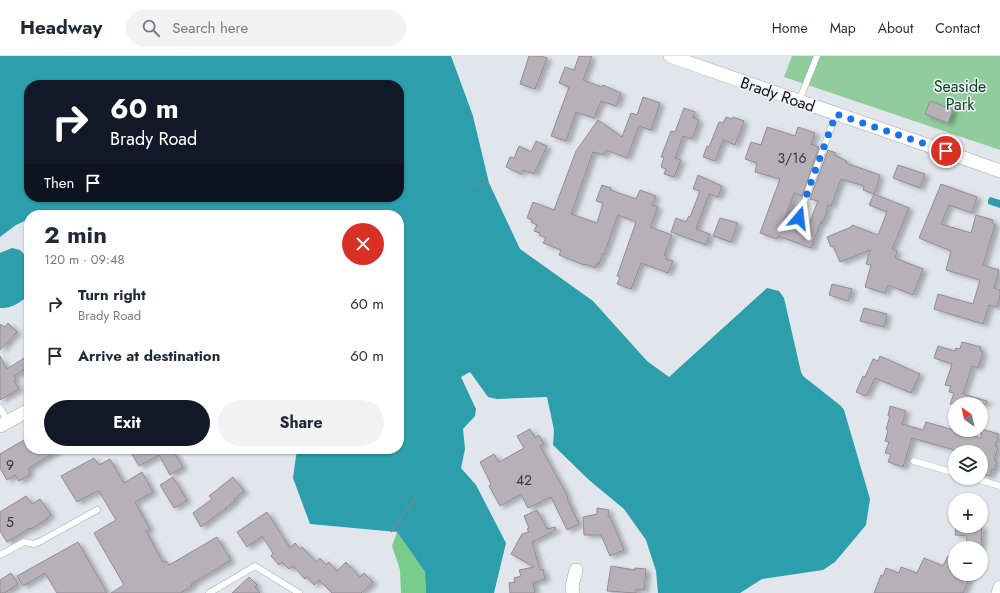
<!DOCTYPE html>
<meta charset="utf-8">
<style>
:root{--surface:#fff;--page:#f2f2f3;--text:#1f2937;--muted:#747a83;--line:#e0e1e3;--accent:#111827}
body{margin:0;font-family:Jost,sans-serif;background:var(--page);color:var(--text);height:100vh;display:flex;flex-direction:column;font-size:15px;white-space:nowrap}
*{box-sizing:border-box;margin:0}
p{font-size:13px;color:var(--muted)}
.icon{flex:none;width:22px;height:22px;fill:none;stroke:currentColor;stroke-width:2;stroke-linecap:round;stroke-linejoin:round}
.map{position:relative;flex:1;overflow:hidden}
.panel{position:absolute;left:24px;top:154px;width:380px;height:244px;display:flex;flex-direction:column;background:var(--surface);border-radius:16px;box-shadow:0 1px 3px #0004}
.panel>*{flex:none}
.banner{position:absolute;left:24px;top:24px;width:380px;height:122px;border-radius:16px;box-shadow:0 1px 3px #0004;background:#111827;color:#fff;overflow:hidden}
.needle{width:26px;rotate:327deg}
.buttons{position:absolute;left:948px;top:341px;display:grid;gap:8px}
.buttons a{display:grid;place-items:center;width:40px;height:40px;border-radius:50%;background:var(--surface);box-shadow:0 1px 3px #0004;font-size:20px}
.pin{position:absolute;display:grid;place-items:center;width:34px;height:34px;color:#fff;margin:-17px;border:2px solid #fff;border-radius:50%;box-shadow:0 1px 4px #0007}
.me{position:absolute;width:44px;margin:-22px;rotate:17deg;stroke-linejoin:round;filter:drop-shadow(0 0 3px #0008)}
.turn{display:flex;align-items:center;gap:14px;height:84px;padding:0 20px;font-size:18px}
.turn .icon{width:52px;height:52px;stroke-width:2.5}
.turn b{display:block;font-size:28px;line-height:34px}
.then{display:flex;align-items:center;height:38px;padding:0 20px;background:#0003;gap:8px;font-size:15px}
.round{display:grid;place-items:center;flex:none;width:42px;height:42px;border-radius:21px;background:var(--page)}
.overview{display:flex;align-items:center;justify-content:space-between;height:68px;padding:0 20px}
h1{font-size:24px;font-weight:700;line-height:30px}
.button{display:flex;gap:8px;margin-top:auto;padding:8px 20px}
.button a{flex:1;height:46px;border-radius:24px;background:var(--accent);color:#fff;font-size:16px;font-weight:700;line-height:46px;text-align:center}
.button a+a{background:var(--page);color:var(--text)}
ul{padding:0;list-style:none}
li{display:flex;align-items:center;gap:12px;height:52px;padding:0 20px}
li div{flex:1}
li b{display:block;font-size:15px}
li em{font-style:normal}
header{display:flex;align-items:center;gap:24px;box-sizing:border-box;height:56px;padding:0 20px;background:var(--surface);border-bottom:1px solid var(--line)}
header strong{font-size:19px}
nav{display:flex;gap:22px;margin-inline-start:auto;font-size:14px}
.search{width:280px;height:36px;background:var(--page);display:flex;align-items:center;gap:10px;box-sizing:border-box;padding:0 14px;border-radius:22px;color:var(--muted);font-size:15px}
.map>svg:first-child{display:block}
.green{fill:#91cd9c}
.forest{fill:#7acc8c}
.water{fill:#2d9eab;fill-rule:evenodd}
.building{fill:#b7b1b7;stroke:#928d92;filter:url(#shadow)}
.lines{fill:none;stroke-linecap:round;stroke-linejoin:round}
.lane-casing{stroke:#a7acb2;stroke-width:7}
.street-casing{stroke:#a7acb2;stroke-width:14}
.path{stroke:#83888c;stroke-width:2;stroke-dasharray:2 2;stroke-linecap:butt}
.lane{stroke:#fff;stroke-width:6}
.street{stroke:#fff;stroke-width:13}
.route{stroke:#1a73e8;stroke-width:7;stroke-dasharray:0 12.6}
.labels{text-anchor:middle;stroke-width:3;stroke-linejoin:round;paint-order:stroke}
.number-label{font-size:14px;fill:#38383a}
.park-label{font-size:16px;fill:#07471e;stroke:#eef3fa}
.street-label{font-size:16px;fill:#0d0f11;stroke:#eef3fa}
</style>
<header>
<strong>Headway</strong>
<div class="search"><svg class="icon" aria-label="search" viewBox="0 0 24 24"><circle cx="10" cy="10" r="6"/><path d="M15 15l6 6"/></svg>Search here</div>
<nav><a>Home</a><a>Map</a><a>About</a><a>Contact</a></nav>
</header>
<div class="map">
<svg width="1000" height="537" viewBox="0 0 1000 537">
<defs>
<filter id="shadow"><feDropShadow dx="4.5" dy="2.5" stdDeviation="2" flood-color="#0004"/></filter>
</defs>
<rect width="100%" height="100%" fill="#e0e6ec"/>
<path class="green" d="M792,0H1000V94L784,21Z"/>
<path class="forest" d="M397,476L425,516L426,537H401L400,514L392,490Z"/>
<g class="water">
<path d="M0,0H451L473,60L489,127L520,193L593,245L647,305L669,321L767,232L779,235L784,242L801,316L803,320L841,350L844,354L870,443L866,469L835,506L823,514L762,523L740,537H658L656,515L646,484L624,453L589,424L553,389L554,374L547,341L497,343L488,341L470,316L461,321L476,353L475,360L463,373L465,393L461,412L476,429L506,487L494,537H426L425,516L397,476L310,468L293,422L297,393H399V159H29V163L16,169L0,181ZM29,29H399V141H29Z"/>
<path d="M990,141L1000,144V152L988,148V144Z"/>
<path d="M12,192L20,194L29,203V239C21,246 11,253 0,252V197Z"/>
</g>
<g class="building">
<path d="M529,0H541L547,2L535,33L520,28Z"/>
<path d="M579,0H592L583,24L602,31L603,29L621,37L616,50L601,45L594,62L576,56L566,85L551,80L569,31L559,27L565,11L574,14Z"/>
<path d="M643,41L660,47L651,74L639,70L627,102L606,94L604,99L593,96L571,158L597,167L603,147L596,145L602,129L611,132L610,134L636,143L640,134L656,140L652,149L658,151L650,171L672,179L664,199L667,200L665,203L673,205L668,217L641,207L631,233L617,228L620,221L617,220L636,166L618,159L604,198L603,197L599,208L597,207L595,212L585,208L584,209L559,199L561,194L543,187L546,182L539,179L540,177L534,175L537,169L531,166L532,164L527,162L533,146L554,154L576,95L598,64L622,81L631,57L637,59Z"/>
<path d="M930,45L953,54L948,67L925,58Z"/>
<path d="M684,52L695,56L693,62L699,64L692,83L683,80L675,102L681,104L674,121L664,118L666,113L661,111L664,101H661L671,75L675,76Z"/>
<path d="M726,61L732,63L733,61L744,65L735,89L723,84L715,105L703,101L707,90L709,91L719,66L723,67Z"/>
<path d="M767,71L795,80L798,71L815,77L811,88L819,91L802,140L794,137L785,163L808,171L818,145L810,143L828,94L836,97L834,99L847,105L846,107L880,119L874,138L863,134L864,130L841,123L831,150L827,149V155L822,168L821,165L811,192L778,180L777,183L760,177L780,123L755,116L757,107L745,103L751,86L761,89Z"/>
<path d="M536,85L547,90L534,118L523,114L521,118L506,111L510,101L514,102L519,90L531,96Z"/>
<path d="M898,109L925,118L920,132L893,122Z"/>
<path d="M698,119L722,130L718,141L709,138L696,173L710,178L706,189L671,176L676,162L686,166L689,160L690,161L700,135L693,133Z"/>
<path d="M941,128L977,141L972,157L949,149L941,168L971,177L976,159L993,164L992,167L995,169L983,209L999,214L994,232L1000,234V240L997,251L989,249L983,268L934,253L938,238L973,248L980,224L946,214L951,195L919,182Z"/>
<path d="M874,138L909,152L892,193L897,195L895,202L923,213L913,239L888,229L885,237L865,231L871,209L866,208L870,194L840,206L833,190L831,191L827,181L851,171L852,169L878,179L887,156L869,149Z"/>
<path d="M720,162L738,167L731,186L713,180Z"/>
<path d="M832,228L852,233L848,245L829,239Z"/>
<path d="M864,252L887,258L884,271L860,265Z"/>
<path d="M8,267L17,276L0,294V268L5,271Z"/>
<path d="M962,286L981,291L980,295L983,296L978,312L972,310L963,338L987,345V348H950L954,337L949,336L951,330L945,329L952,308L934,302L938,290L955,295L956,292L960,293Z"/>
<path d="M29,299V310L14,320L16,324L14,325L19,333L0,344V300L7,313Z"/>
<path d="M880,300L920,318L911,337L875,322L866,340L856,336L863,320L865,321L873,303L878,305Z"/>
<path d="M890,350L906,355L902,368L923,374L926,366L981,382V373L999,378L995,390L998,391L994,404L997,405L994,414L992,413L990,420L981,418V396H961L912,382L903,411L888,406L891,398L885,397L889,386L885,385L888,374L886,373L890,360H888Z"/>
<path d="M530,373L535,382L539,379L544,388L540,390L568,441L567,442L579,468L567,474L551,441L528,452L521,438L500,450L489,430L491,428L480,406L494,398L499,406L524,392L517,380Z"/>
<path d="M29,381V393H60L29,412V419L19,425L15,419L7,424L0,412V398Z"/>
<path d="M129,393H172L183,411L170,419L159,399L139,410Z"/>
<path d="M94,402L99,409L110,403L124,427L142,416L153,436L135,446L150,473L146,475L163,506L166,505L169,509L217,481L231,504L191,528L192,530L181,537H111L124,529L94,477L116,464L99,435L91,438L77,446L61,420Z"/>
<path d="M173,421L187,444L174,452L160,429Z"/>
<path d="M233,421L244,435L234,443L235,445L201,471L193,457L212,443L209,440Z"/>
<path d="M26,440L32,448L40,443L51,459L46,462L47,463L31,473L30,472L7,486L0,475V456Z"/>
<path d="M597,452L609,454L608,461H610L624,494L610,500L601,479H584L583,461L597,458Z"/>
<path d="M537,454L547,473L555,471L556,474L532,486L540,514L543,513L545,523L533,527L535,537H510L509,527L515,526L514,522L521,520L519,514L534,511L511,498L522,478L529,476L527,473L529,472L524,460Z"/>
<path d="M267,456L290,492L295,487L300,493L302,491L316,506L320,502L326,509L329,506L337,515L346,506L360,521L364,517L373,526L361,537H332L319,524L314,529L307,521L305,523L293,510L289,513L282,506L279,509L271,500L273,497L262,480L247,491L237,476Z"/>
<path d="M956,470H982L981,492H966L967,480L955,479Z"/>
<path d="M78,486L107,537H57L45,517L23,530L17,520Z"/>
<path d="M948,500L955,503V518H971L963,537H874L881,519L883,520L886,512L899,517L901,511L917,517L924,502L943,510Z"/>
<path d="M611,510L635,514V512L646,513L644,534L636,533V537L607,535Z"/>
<path d="M11,517L18,528L5,537H0V524Z"/>
<path d="M249,521L257,529L255,531L260,537H232Z"/>
</g>
<g class="lines">
<g class="lane-casing">
<g id="lane">
<path d="M799,45L817,0"/>
<path d="M799,162L810,129L836,58"/>
<path d="M0,352L8,366"/>
<path d="M914,405L955,417"/>
<path d="M973,422L1000,430"/>
<path d="M0,499L24,486L34,488L41,485L97,454"/>
<path d="M209,537L255,510L299,537"/>
</g>
</g>
<g class="street-casing">
<g id="street">
<path d="M670,0C780,39 890,75 1000,115"/>
<path d="M0,370L29,354"/>
<path d="M573,537L572,530L576,514"/>
<path d="M998,537L1000,531"/>
</g>
</g>
<g class="path">
<path d="M471,130L489,127"/>
<path d="M391,476L418,438"/>
</g>
<use href="#lane" class="lane"/>
<use href="#street" class="street"/>
</g>
<g class="lines">
<path class="route" d="M799,162L810,129L836,58L946,95"/>
</g>
<g class="labels">
<g class="number-label">
<text x="792" y="107">3/16</text>
<text x="10" y="414">9</text>
<text x="524" y="429">42</text>
<text x="10" y="471">5</text>
</g>
<g class="park-label">
<text x="960" y="36">Seaside<tspan x="960" dy="18">Park</tspan></text>
</g>
<g class="street-label">
<text transform="translate(778 38) rotate(19)" y="6">Brady Road</text>
</g>
</g>
</svg>
<div class="buttons">
<a><svg class="needle" viewBox="-14 -14 28 28"><path d="M0-13l5 13h-10z" fill="#e53935"/><path d="M0 13l5-13h-10z" fill="#747a83"/></svg></a>
<a><svg class="icon" aria-label="layers" viewBox="0 0 24 24"><path d="M12 4l9 5-9 5-9-5zM3 14l9 5 9-5"/></svg></a>
<a>+</a>
<a>−</a>
</div>
<div class="pin" style="left:946px;top:95px;background:#d93025"><svg class="icon" aria-label="arrive" viewBox="0 0 24 24"><path d="M6 21V4h12l-3 4 3 4H6"/></svg></div>
<svg class="me" style="left:799px;top:162px" viewBox="-20 -20 40 40"><path d="M0-17L14 15 0 8-14 15z" fill="#1a73e8" stroke="#fff" stroke-width="4"/></svg>
<div class="banner">
<div class="turn"><svg class="icon" aria-label="right" viewBox="0 0 24 24"><path d="M7 20v-9h11M14 6l5 5-5 5"/></svg><div><b>60 m</b>Brady Road</div></div>
<div class="then">Then<svg class="icon" aria-label="arrive" viewBox="0 0 24 24"><path d="M6 21V4h12l-3 4 3 4H6"/></svg></div>
</div>
<section class="panel">
<div class="overview"><div><h1>2 min</h1><p>120 m · 09:48</p></div><a class="round" style="background:#d93025;color:#fff"><svg class="icon" aria-label="close" viewBox="0 0 24 24"><path d="M6 6l12 12M18 6L6 18"/></svg></a></div>
<ul>
<li><svg class="icon" aria-label="right" viewBox="0 0 24 24"><path d="M7 20v-9h11M14 6l5 5-5 5"/></svg><div><b>Turn right</b><p>Brady Road</p></div><em>60 m</em></li>
<li><svg class="icon" aria-label="arrive" viewBox="0 0 24 24"><path d="M6 21V4h12l-3 4 3 4H6"/></svg><div><b>Arrive at destination</b></div><em>60 m</em></li>
</ul>
<div class="button"><a>Exit</a><a>Share</a></div>
</section>
</div>
